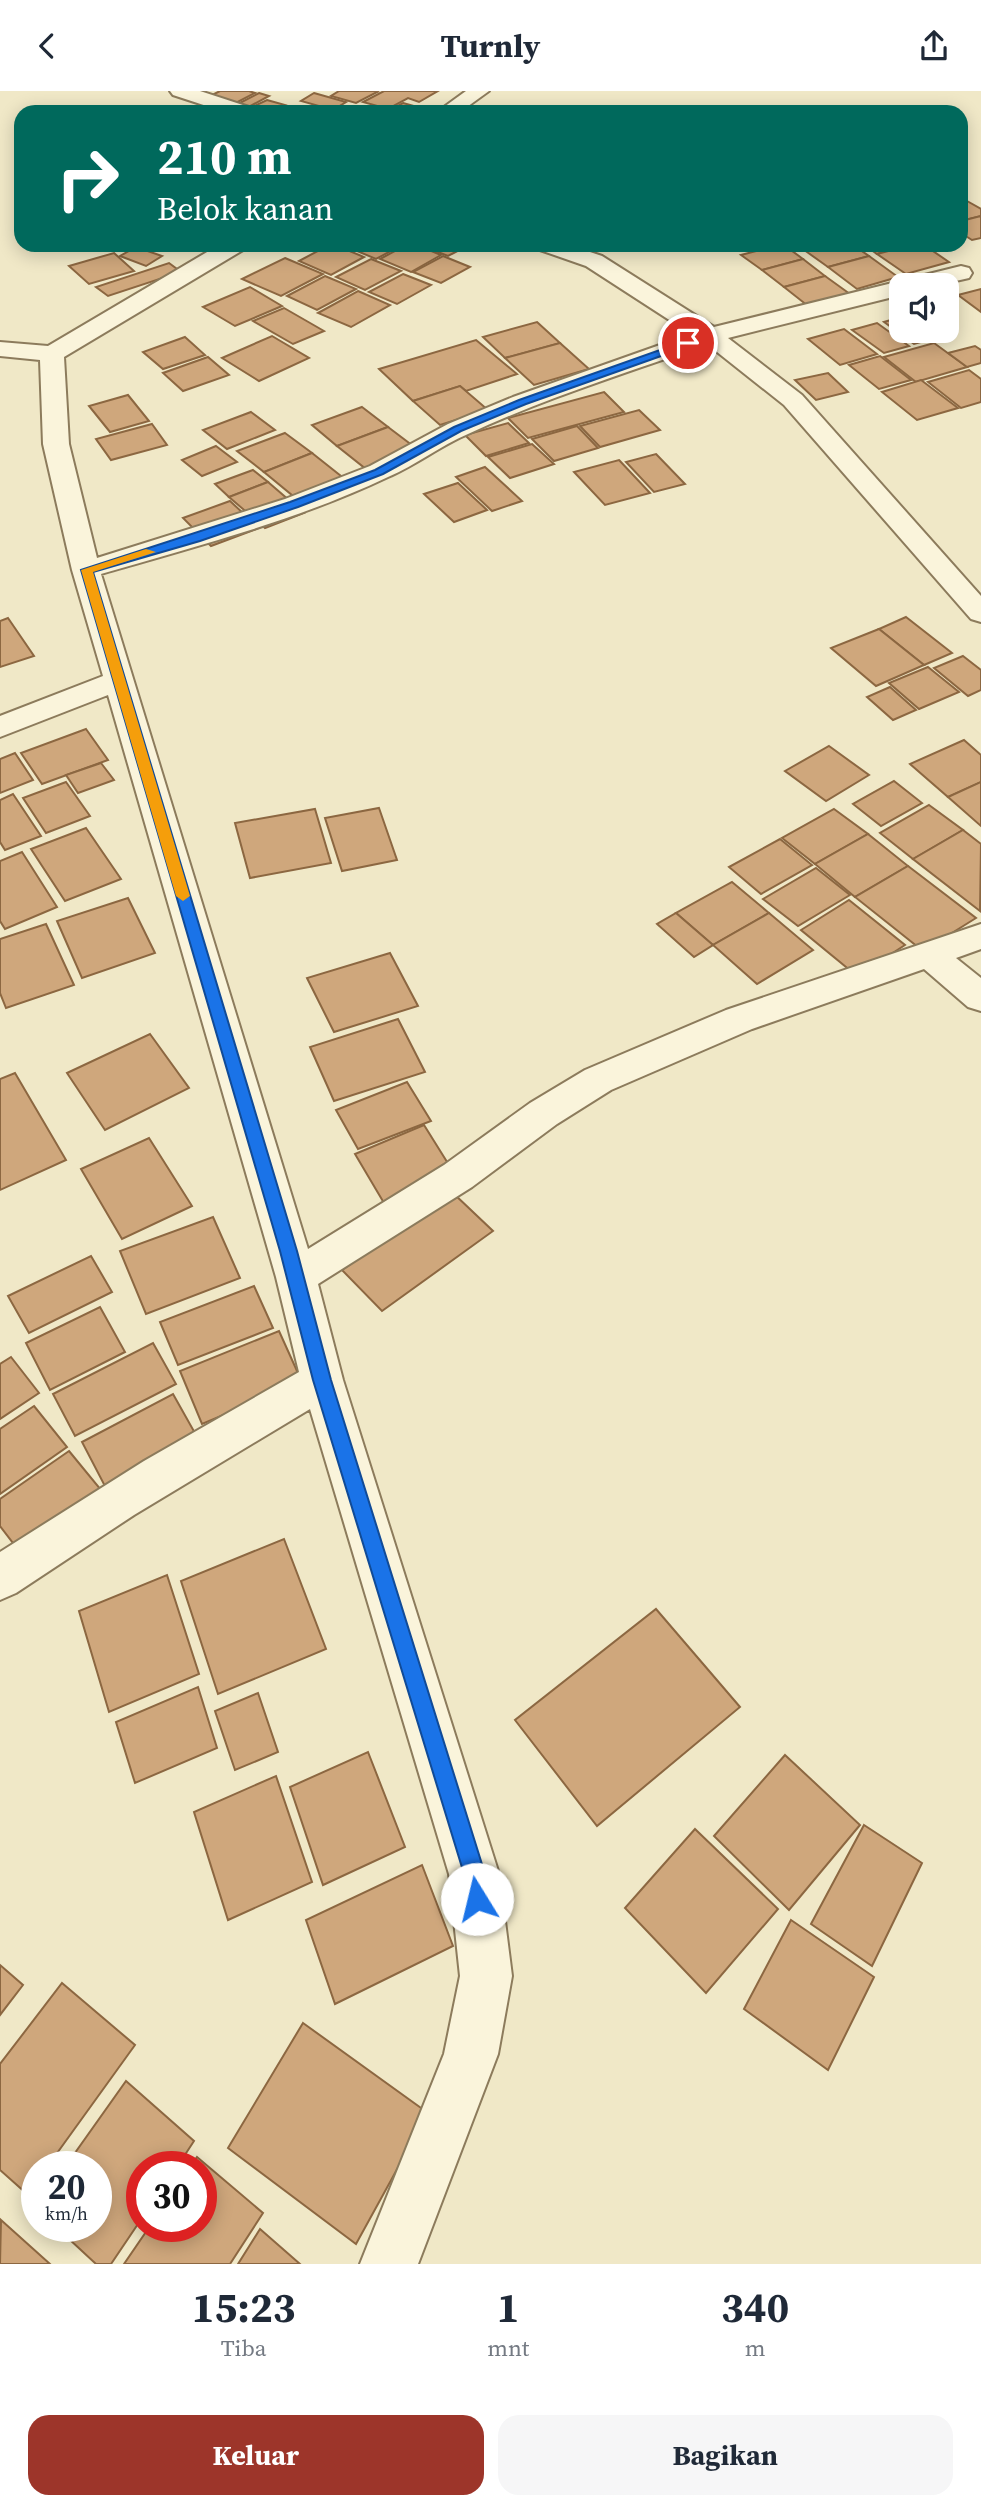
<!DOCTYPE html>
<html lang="id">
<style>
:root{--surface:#fff;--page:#f6f6f7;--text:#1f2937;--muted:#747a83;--accent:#9d352a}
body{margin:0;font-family:"Source Serif 4",serif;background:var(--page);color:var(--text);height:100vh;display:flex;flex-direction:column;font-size:26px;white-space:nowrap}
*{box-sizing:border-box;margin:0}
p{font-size:23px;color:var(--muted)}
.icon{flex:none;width:38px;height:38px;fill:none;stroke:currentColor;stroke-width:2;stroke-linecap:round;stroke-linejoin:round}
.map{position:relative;height:2173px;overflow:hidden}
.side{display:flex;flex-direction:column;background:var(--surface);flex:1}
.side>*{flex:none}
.hud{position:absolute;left:14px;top:14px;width:954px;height:147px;border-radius:21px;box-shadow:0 4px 18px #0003;background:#00695c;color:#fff;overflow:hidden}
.controls{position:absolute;left:889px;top:182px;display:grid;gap:14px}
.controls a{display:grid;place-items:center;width:70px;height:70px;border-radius:14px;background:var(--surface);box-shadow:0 4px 18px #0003;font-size:35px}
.speed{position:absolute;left:21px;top:2060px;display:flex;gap:14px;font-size:35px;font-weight:700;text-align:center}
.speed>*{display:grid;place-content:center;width:91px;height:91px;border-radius:50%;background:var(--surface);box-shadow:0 4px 18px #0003;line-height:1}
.speed small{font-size:18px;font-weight:400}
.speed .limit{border:10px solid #d22;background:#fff;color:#111}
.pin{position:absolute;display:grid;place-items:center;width:60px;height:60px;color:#fff;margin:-30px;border:4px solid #fff;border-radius:50%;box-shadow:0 2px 7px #0007}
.me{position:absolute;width:77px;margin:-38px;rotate:351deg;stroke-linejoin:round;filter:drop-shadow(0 0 5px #0008)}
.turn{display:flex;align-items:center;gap:24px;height:147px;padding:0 28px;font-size:32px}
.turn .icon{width:91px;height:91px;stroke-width:2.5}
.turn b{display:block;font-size:49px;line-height:60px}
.eta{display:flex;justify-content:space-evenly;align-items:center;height:119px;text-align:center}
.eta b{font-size:42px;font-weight:700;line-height:49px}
.action{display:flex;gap:14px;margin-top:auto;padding:14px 28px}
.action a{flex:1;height:80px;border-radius:21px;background:var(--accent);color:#fff;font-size:28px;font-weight:700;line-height:80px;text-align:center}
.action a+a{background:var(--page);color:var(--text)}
header{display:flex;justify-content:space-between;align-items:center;height:91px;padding:0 28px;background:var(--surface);font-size:32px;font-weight:700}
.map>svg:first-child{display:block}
.building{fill:#cfa77c;stroke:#8c6741;stroke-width:2}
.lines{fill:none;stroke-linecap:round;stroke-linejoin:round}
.minor-casing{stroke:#8c7b5c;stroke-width:4}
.minor{fill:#faf4db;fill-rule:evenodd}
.route{fill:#1a73e8;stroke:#114b97;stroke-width:2}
.slow{fill:#f59e0b}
</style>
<header><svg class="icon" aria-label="back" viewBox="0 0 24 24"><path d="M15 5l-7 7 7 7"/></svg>Turnly<svg class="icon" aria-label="share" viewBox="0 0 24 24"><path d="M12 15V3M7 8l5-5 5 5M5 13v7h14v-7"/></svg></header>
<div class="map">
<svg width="981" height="2173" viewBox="0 0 981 2173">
<rect width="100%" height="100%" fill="#f0e8c7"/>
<g class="building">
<path d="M220,0H249L255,2L230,15L206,7Z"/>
<path d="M339,0H379L356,12L331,5Z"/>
<path d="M384,0H438L419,11L408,7L388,18L363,11Z"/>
<path d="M259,2L269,5L243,19L232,16Z"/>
<path d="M314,2L346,11L333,19L301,10Z"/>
<path d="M267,9L285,14L272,21L246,19Z"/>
<path d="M403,12L435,21H386Z"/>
<path d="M313,14L335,21H301Z"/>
<path d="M967,110L981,118V125L961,130V111Z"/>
<path d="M981,125V147L972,149L961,142V130Z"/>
<path d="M329,154H335L364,166L331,184L299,170Z"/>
<path d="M343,154H402L376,168Z"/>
<path d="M406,154H417L441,164L411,181L380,168Z"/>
<path d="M420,154H469L448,165Z"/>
<path d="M779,154H784L803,168L762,179L741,164Z"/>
<path d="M807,154H853L869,165L828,176L800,156Z"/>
<path d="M864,154H911L877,163Z"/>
<path d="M911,154H924L949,171L906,183L877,163Z"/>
<path d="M136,156L162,165L146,175L120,165Z"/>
<path d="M114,162L134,180L89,193L69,175Z"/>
<path d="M443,165L470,176L441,192L413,181Z"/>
<path d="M869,165L898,186L857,198L828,176Z"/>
<path d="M285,167L323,183L281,205L242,188Z"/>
<path d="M371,168L401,180L365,199L336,186Z"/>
<path d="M803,168L825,185L784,196L762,179Z"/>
<path d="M169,172L181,181L108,205L96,196Z"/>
<path d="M403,183L431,194L397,213L369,201Z"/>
<path d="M325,185L356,198L317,219L287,205Z"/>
<path d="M825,185L850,203L808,215L784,196Z"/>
<path d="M250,196L282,215L235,235L203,216Z"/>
<path d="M981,198V221L958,204Z"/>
<path d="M358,200L390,214L351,236L318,222Z"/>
<path d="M284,217L324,240L293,253L253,230Z"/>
<path d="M901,226V240H935L942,245L914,253L884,231Z"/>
<path d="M537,231L560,252L505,267L483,246Z"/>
<path d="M877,232L909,255L884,262L852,239Z"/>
<path d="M844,238L877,263L840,274L808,248Z"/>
<path d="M272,245L309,267L259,290L222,267Z"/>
<path d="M185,246L205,264L163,278L143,261Z"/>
<path d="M476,249L517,283L466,300L460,295L413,310L379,278Z"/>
<path d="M560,252L589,278L534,294L505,267Z"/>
<path d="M934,252L967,276L916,291L884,266Z"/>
<path d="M975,255L981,259V272L967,276L948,262Z"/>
<path d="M880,265L911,289L879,298L849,274Z"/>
<path d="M208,266L229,284L183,300L163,282Z"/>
<path d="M969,279L981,288V311L961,317L928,291Z"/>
<path d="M828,282L848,301L816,309L795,289Z"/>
<path d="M921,289L958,317L917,329L882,301Z"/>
<path d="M460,295L488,319L440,334L413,310Z"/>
<path d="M604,301L624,321L528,347L508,327Z"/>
<path d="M128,304L149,330L110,341L89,315Z"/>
<path d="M362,316L388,336L337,355L312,334Z"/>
<path d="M639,319L660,339L600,356L580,335Z"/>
<path d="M251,321L275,339L227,358L203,339Z"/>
<path d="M508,332L529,352L486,365L465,344Z"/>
<path d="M152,333L167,354L111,369L96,348Z"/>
<path d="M577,335L598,357L554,370L532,348Z"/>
<path d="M388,336L417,358L366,378L337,355Z"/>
<path d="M285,342L312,362L264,381L237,360Z"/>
<path d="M532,353L554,373L510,387L488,366Z"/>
<path d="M216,355L237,371L202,385L182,369Z"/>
<path d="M312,362L346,389L298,409L264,381Z"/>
<path d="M656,363L685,393L654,401L626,371Z"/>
<path d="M619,369L650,402L605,414L574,381Z"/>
<path d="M485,376L522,410L492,420L456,386Z"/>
<path d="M253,379L268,391L229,406L215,393Z"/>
<path d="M268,391L304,422L265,437L229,406Z"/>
<path d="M458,392L487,419L454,431L424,403Z"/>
<path d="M230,410L259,437L211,455L183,427Z"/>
<path d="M906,526L952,562L924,574L879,538Z"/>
<path d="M8,527L34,565L0,576V530Z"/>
<path d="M879,538L924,574L876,595L831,557Z"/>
<path d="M963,565L981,579V599L968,605L934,577Z"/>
<path d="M928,576L959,601L919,618L889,592Z"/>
<path d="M890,596L916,619L893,629L867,606Z"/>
<path d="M86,638L108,669L42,693L21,662Z"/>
<path d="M964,649L981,664V691L948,706L910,673Z"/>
<path d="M829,655L869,684L826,710L785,680Z"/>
<path d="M15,662L33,689L0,702V668Z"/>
<path d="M101,672L114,689L78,702L66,684Z"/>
<path d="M894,690L922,712L881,735L853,713Z"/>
<path d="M66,691L90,725L46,742L23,707Z"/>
<path d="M981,691V735L948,706Z"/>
<path d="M13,703L41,745L5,759L0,751V709Z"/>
<path d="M929,714L963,739L913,768L880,742Z"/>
<path d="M379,717L397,769L342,780L325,727Z"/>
<path d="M315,718L331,772L250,787L235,732Z"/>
<path d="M834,718L868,743L815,773L782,747Z"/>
<path d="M86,737L121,788L65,810L31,758Z"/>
<path d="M963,739L981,753L980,820L913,768Z"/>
<path d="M868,743L908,775L855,806L815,773Z"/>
<path d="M780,748L812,774L761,803L729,776Z"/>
<path d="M22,761L57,816L5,838L0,830V770Z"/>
<path d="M908,775L976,827L923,860L855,806Z"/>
<path d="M816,777L850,804L798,835L763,808Z"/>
<path d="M732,791L769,822L713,854L676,822Z"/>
<path d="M128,807L155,862L82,887L57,830Z"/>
<path d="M849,809L905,854L857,885L801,839Z"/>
<path d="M676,822L713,854L694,866L657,833Z"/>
<path d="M769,822L813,859L757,893L713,854Z"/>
<path d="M46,833L74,894L6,917L0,902V848Z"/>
<path d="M390,862L418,915L334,941L307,887Z"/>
<path d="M398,928L425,981L334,1010L310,956Z"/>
<path d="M150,943L189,997L105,1039L67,982Z"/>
<path d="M15,982L66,1069L0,1099V988Z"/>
<path d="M407,991L431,1030L358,1058L336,1019Z"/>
<path d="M424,1034L454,1082L384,1112L355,1063Z"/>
<path d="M149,1047L192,1115L122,1148L81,1078Z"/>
<path d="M453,1102L493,1140L382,1220L342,1179Z"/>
<path d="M213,1126L240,1187L146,1223L120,1160Z"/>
<path d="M91,1165L112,1201L29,1242L8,1205Z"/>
<path d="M254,1195L273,1237L178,1274L160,1231Z"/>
<path d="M100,1216L125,1261L50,1299L26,1252Z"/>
<path d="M279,1240L302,1291L202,1333L180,1280Z"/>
<path d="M153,1252L176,1293L75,1345L53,1303Z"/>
<path d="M11,1266L39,1302L0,1328V1273Z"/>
<path d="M173,1303L200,1351L108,1401L82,1351Z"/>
<path d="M34,1315L67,1356L0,1403V1338Z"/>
<path d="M69,1360L106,1405L23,1465L0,1435V1408Z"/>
<path d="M284,1448L326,1558L218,1603L181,1490Z"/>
<path d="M167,1484L199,1583L109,1621L79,1520Z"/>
<path d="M656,1518L740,1616L597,1735L515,1629Z"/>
<path d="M198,1596L217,1657L135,1692L116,1631Z"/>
<path d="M258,1602L278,1661L235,1679L215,1620Z"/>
<path d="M368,1661L405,1756L323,1794L290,1696Z"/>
<path d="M785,1664L860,1734L789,1819L714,1745Z"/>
<path d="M276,1685L312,1791L228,1829L194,1721Z"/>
<path d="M864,1734L922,1772L872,1875L811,1833Z"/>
<path d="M695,1738L778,1818L706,1902L625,1817Z"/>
<path d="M422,1774L453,1855L335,1913L306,1829Z"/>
<path d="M791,1829L874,1886L828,1979L744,1918Z"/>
<path d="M0,1874L23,1894L0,1924Z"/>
<path d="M62,1892L135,1954L47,2076H37V2090L27,2103L0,2079V1973Z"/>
<path d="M303,1932L428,2022L356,2153L228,2057Z"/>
<path d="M126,1990L194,2050L177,2076H142V2127L111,2173H96L55,2135H96V2076H65Z"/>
<path d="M197,2066L263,2122L230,2173H124L150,2135H201V2076H190Z"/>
<path d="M1,2129L50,2173H0Z"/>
<path d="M260,2138L300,2173H238Z"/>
</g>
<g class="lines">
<g class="minor-casing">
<g id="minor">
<path d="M170,0H200L252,17L255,21H225L173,4Z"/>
<path d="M466,0H489L460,21H437Z"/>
<path d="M219,154H246L243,159L64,266L69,353L97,467L285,408L370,375L448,333L513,306L691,243L586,175L540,159L537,154H569L602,165L714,236L961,175L969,177L972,182L969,187L938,194H901V204L728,247L802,304L981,505V531L971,528L784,314L707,253C627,282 545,307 468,343C440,355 416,374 388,386C298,429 197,455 101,483L308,1158L444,1074L530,1012L585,979L726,919L981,833V858L956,867L981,887V920L968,916L924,878L752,938L611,999L557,1033L472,1096L318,1193L343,1289L499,1783L512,1885L498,1963L418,2173H360L444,1963L460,1885L449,1783L310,1318L134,1424L16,1502L0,1509V1461L144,1370L299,1281L276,1186L108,604L0,646V625L103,585L72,479L43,353L40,269L0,265V251L48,255Z"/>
</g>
</g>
<use href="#minor" class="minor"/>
</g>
<path class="route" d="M688,249L692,250V254L526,313L461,340L383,383L298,416L200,450L93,481L297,1160L331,1289L485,1783L488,1808L485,1816L477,1819L470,1816L464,1783L313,1289L280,1160L81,479L290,411L375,379L454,336L519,309Z"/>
<path class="slow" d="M146,458L156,461L93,481L190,805L183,810L176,805L81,479Z"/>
</svg>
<div class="controls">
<a><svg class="icon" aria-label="sound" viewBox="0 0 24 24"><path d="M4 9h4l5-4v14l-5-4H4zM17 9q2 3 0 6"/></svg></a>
</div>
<div class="speed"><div>20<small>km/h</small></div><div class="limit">30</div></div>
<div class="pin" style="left:688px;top:252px;background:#d93025"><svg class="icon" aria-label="arrive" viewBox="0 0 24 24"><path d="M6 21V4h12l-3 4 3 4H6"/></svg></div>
<svg class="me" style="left:477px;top:1808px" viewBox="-20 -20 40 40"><circle r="19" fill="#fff"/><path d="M0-13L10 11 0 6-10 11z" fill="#1a73e8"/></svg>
<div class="hud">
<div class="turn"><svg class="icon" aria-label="right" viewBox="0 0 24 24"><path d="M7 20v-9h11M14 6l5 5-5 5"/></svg><div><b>210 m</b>Belok kanan</div></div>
</div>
</div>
<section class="side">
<div class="eta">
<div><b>15:23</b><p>Tiba</p></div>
<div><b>1</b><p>mnt</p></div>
<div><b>340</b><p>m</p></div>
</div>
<div class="action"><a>Keluar</a><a>Bagikan</a></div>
</section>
